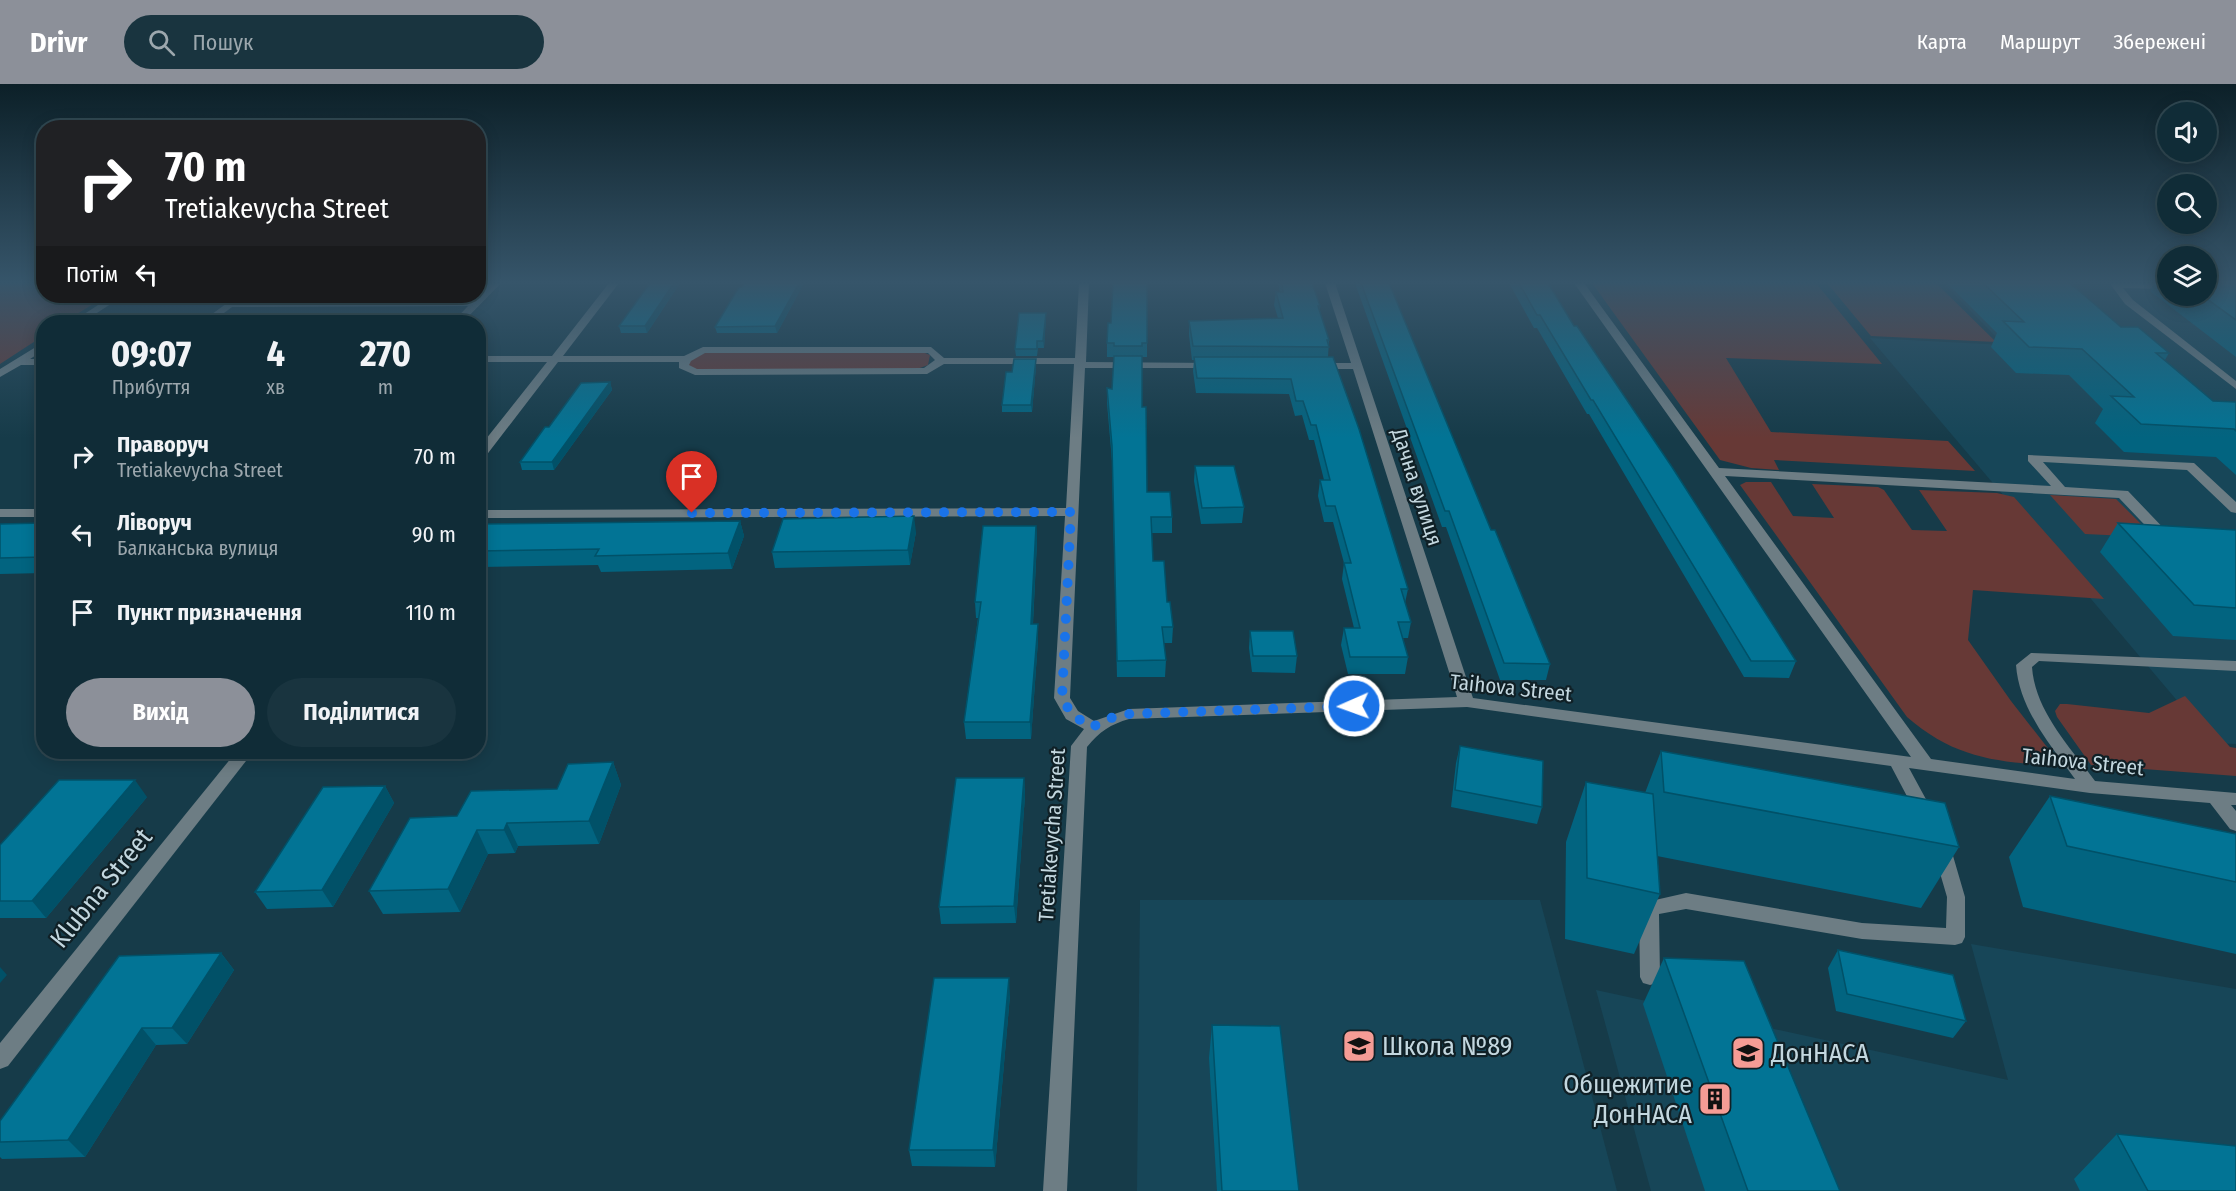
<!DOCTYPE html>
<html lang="uk">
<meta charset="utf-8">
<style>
:root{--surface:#102c37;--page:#19343f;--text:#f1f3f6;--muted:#9ca7ad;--line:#304852;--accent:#8c9099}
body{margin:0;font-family:"Fira Sans Condensed",sans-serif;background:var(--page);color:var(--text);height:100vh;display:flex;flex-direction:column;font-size:22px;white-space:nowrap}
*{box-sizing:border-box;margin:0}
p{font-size:20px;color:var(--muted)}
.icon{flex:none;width:33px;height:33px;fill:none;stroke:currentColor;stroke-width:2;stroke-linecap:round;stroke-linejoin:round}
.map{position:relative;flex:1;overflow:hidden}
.details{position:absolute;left:36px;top:231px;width:450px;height:444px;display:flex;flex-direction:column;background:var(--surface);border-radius:24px;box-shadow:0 3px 15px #0003,0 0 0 2px var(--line)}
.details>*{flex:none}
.hud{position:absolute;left:36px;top:36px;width:450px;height:183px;border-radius:24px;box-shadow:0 3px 15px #0003,0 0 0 2px var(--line);background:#202124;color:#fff;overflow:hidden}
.fabs{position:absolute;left:2157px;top:18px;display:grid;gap:12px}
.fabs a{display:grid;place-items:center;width:60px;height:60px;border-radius:50%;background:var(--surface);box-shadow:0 3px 15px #0003,0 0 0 2px var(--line);font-size:30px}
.pin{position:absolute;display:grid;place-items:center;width:51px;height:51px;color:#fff;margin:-62px -26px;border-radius:50% 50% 50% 0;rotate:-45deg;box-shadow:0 0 6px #0007}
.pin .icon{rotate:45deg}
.me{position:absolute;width:66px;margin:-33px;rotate:268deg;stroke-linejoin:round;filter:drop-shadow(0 0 4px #0008)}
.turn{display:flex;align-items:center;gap:21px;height:126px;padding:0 30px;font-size:27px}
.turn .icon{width:78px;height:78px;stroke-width:2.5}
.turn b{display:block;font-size:42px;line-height:51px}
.then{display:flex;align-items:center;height:57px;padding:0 30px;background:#0003;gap:12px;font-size:22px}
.eta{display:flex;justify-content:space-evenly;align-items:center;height:102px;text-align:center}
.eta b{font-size:36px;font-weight:700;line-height:42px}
.primary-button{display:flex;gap:12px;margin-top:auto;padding:12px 30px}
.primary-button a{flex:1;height:69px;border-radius:36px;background:var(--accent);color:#fff;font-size:24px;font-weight:700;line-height:69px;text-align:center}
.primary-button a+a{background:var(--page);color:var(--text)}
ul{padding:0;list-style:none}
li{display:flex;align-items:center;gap:18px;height:78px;padding:0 30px}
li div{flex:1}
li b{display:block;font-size:22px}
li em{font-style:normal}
header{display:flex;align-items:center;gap:36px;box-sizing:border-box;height:84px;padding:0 30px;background:var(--accent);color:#fff}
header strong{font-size:28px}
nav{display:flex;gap:33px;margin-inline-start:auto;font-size:21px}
.search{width:420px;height:54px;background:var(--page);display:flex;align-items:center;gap:15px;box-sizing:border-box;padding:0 21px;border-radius:33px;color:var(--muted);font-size:22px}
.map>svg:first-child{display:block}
.built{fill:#174658}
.green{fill:#673936}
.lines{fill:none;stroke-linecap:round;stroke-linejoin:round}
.minor{fill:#6d7d84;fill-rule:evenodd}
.wall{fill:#026480}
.shaded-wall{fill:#015168}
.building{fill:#027495;stroke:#015168;stroke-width:1.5}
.route{stroke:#1a73e8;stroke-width:10;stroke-dasharray:0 18}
.labels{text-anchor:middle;stroke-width:4.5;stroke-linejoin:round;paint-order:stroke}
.street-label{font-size:21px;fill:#c3d7df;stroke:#102026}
.near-street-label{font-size:26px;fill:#c3d7df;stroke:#102026}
.near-poi-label{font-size:26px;fill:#c3d7df;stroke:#102026;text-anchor:start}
</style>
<header>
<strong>Drivr</strong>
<div class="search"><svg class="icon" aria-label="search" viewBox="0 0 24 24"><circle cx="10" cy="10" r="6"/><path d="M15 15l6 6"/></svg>Пошук</div>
<nav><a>Карта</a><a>Маршрут</a><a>Збережені</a></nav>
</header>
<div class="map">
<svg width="2236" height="1107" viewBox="0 0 2236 1107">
<rect width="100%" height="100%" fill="#163b49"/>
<g class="built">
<path d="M1943,199H2167L2168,212H2206L2236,199V660L2213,659L1870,254L2004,261Z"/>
<path d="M1140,816H1540L1617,1107H1137Z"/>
<path d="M1971,860L2236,905V1107H1651L1596,906L2008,996Z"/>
</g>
<g class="green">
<path d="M0,199H43L44,212H106L64,238H44L43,252L0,280Z"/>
<path d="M1592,199H1816L1882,280L1726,274L1771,348L1948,357L1975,387L1774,376L1779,386L1751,384L1720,376Z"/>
<path d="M1827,199H1936L1996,258L1871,252Z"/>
<path d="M920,267L930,271L928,281L917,285L697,287L687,282L692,274L707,268Z"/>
<path d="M1746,398H1771L1793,432L1834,434L1812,400L1878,403L1884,406L1912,446L1947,447L1919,406L1997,409L2014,413L2104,515L1973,506L1968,556L2011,617L2054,672L2055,678L2049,681C1992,678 1952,672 1907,633L1740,401Z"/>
<path d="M2050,411L2116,415L2151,450L2148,453L2085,450Z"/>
<path d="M2185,612L2230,663L2236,664V692L2091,681L2057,633L2055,627L2060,620H2067L2149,629Z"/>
</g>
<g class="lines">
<g class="minor">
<path d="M490,199H501L463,238H453L468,222L232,223L212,238H201L230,217L474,216Z"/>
<path d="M609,199H619L563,272H684L703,263H931L944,274H1075L1079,199H1089L1086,278L1217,279L1218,281L1213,284H1085L1070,614L1078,627L1094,637L1129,625L1457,613L1353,285H1318L1313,282L1318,279H1351L1325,199H1335L1473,614L1911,673L1574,199H1584L1719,384L2051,402L2028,377V371L2194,379L2236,418V429L2231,428L2187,386L2043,378L2065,403L2128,407L2171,452L2173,455L2171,458H2161L2119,414L1725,392L1931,675L2075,695C2050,661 2019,624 2016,581L2031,569L2236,577V587L2039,577L2032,583C2035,627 2070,663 2095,697L2236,709V721H2231L2236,727V747L2230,745L2210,719L2090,709L1909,684L1934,730L1931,735L1925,737L1919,735L1891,682L1467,623L1129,635C1111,640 1099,648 1087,663L1067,1107H1043L1071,662L1084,645L1066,635L1054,614L1065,432L478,434V426L1066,424L1074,280H944L927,290L695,291L679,284V278H558L482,377L478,378V365L547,278H478V272H552ZM705,269H928L935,276L924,284L697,285L689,281L691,277Z"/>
<path d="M2112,199H2168V205L2123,204L2133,216L2236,297V305L2125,220L2111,201Z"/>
<path d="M112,212H123L83,238H72Z"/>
<path d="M44,258V266L30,275H44V281H21L0,293V285Z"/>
<rect x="0" y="425" width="44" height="8"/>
<path d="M236,668H253L8,982L0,985V959Z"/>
<path d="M1942,758L1948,760L1951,765L1965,813V853L1962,859L1955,861L1862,855L1686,825L1659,830L1660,893L1657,899L1650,901L1643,899L1640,893L1639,824L1642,819L1686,809L1862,839L1946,844L1947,813L1933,765L1936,760Z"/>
</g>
</g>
<g class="wall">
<path d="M650,199H680L647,249H621L619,242Z"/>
<path d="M744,199H804L777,249H717L715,243Z"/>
<path d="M1147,199V273H1142V323L1147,408L1172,433V449H1152L1153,477L1167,518L1173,543L1172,559H1164L1166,576L1165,593H1117L1112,377L1107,319V304L1112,305L1114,273H1107V259L1111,239Z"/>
<path d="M1278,199H1312L1320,222L1319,228L1329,256L1328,273L1408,505L1405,519L1411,538L1408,554H1403L1408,573L1405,590H1348L1341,561L1344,544H1354L1342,495L1344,479L1333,438H1324L1318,412L1320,396H1324L1314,356H1309L1302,331L1295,332L1289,310L1196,309L1193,287L1194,276H1192L1189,251V237L1278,234L1274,221L1276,208H1280Z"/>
<path d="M1355,199H1389L1491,446L1550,580L1546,596H1500L1446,443H1442Z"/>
<path d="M1509,199H1548L1574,242L1796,577L1789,594L1744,593L1589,330H1587L1537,244H1534Z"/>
<path d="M1947,199H2070L2121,243L2169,269L2165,276L2213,317L2236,318V391L2216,373L2124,368L2095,339L2103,325L2069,291L2016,289L1991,263L1997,249Z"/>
<path d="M2154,199H2168V212H2206L2236,199V273L2150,207Z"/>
<path d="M1046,229L1044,264H1038L1037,272H1016L1015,265Z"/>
<path d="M1036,282L1032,328H1002V321Z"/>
<path d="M610,298L612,306L554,386H522L520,378L549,343Z"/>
<path d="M1195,382L1244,423L1242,439L1201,440L1194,397Z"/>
<path d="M740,437L744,452L732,485L601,488L598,481L480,483L478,486V440Z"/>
<path d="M44,439V489L0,490V440Z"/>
<path d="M2118,439L2236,446V556L2173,552L2100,468Z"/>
<path d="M1036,442L1037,457L1033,540L1038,556L1031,655H966L964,638L978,534H976L975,518Z"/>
<path d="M916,448L910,481L775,484L772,468Z"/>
<path d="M1250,547L1297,572L1295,589L1252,588L1249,564Z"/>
<path d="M1460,662L1542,723L1537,740L1451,723L1456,679Z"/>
<path d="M1661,667L1959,763L1921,824L1657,772L1660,810L1634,870L1565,855L1566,758L1586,698L1645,709Z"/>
<path d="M92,668H189L185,672H96Z"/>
<path d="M294,668H363L295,669Z"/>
<path d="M613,678L621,701L599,760L518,762L515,769L488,770L460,828L383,830L369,807L457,732L557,705Z"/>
<path d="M1024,694L1025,711L1016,839L941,840L939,823Z"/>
<path d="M385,702L394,719L333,823L267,825L255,808Z"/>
<path d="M2050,712L2236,750V870L2023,823L2009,773Z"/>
<path d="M147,713L46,834H0V761Z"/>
<path d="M1838,866L1966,937L1953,954L1836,927L1828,884Z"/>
<path d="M221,869L234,886L187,960L156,961L85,1073L2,1075L0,1073V1037Z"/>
<path d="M1664,874L1840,1107H1705L1643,920Z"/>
<path d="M1010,911L995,1083L912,1082L909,1066Z"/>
<path d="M1212,941L1299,1107H1217L1209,974Z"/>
<path d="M2117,1050L2236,1107H2080L2074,1095Z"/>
</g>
<g class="shaded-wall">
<path d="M674,199H680L647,249L645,242Z"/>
<path d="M799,199H804L777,249L775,242Z"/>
<path d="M1046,229V236L1044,264L1043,257Z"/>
<path d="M1036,275V282L1032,328L1031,321Z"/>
<path d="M610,298L612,306L554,386L552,378Z"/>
<path d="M482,303L484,310L478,317V306Z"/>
<path d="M914,432L916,448L910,481L908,466Z"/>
<path d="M740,437L744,452L732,485L728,469Z"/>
<path d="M1036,442L1037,457L1032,556L1031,540Z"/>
<path d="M1038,540V556L1031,655L1030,638Z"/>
<path d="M182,668H189L185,672Z"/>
<path d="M613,678L621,701L599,760L589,737Z"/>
<path d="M1024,694L1025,711L1016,839L1014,822Z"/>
<path d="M135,696L147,713L46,834L32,817Z"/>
<path d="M385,702L394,719L333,823L322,806Z"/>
<path d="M507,739L518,762L515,769L504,746Z"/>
<path d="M477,746L488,770L460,828L448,805Z"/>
<path d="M221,869L234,886L187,960L172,944Z"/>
<path d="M0,883L7,891L0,899Z"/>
<path d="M1009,894L1010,911L995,1083L993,1066Z"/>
<path d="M142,944L156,961L85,1073L68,1056Z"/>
</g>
<g class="building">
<path d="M650,199H674L645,242H619Z"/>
<path d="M744,199H799L775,242L715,243L739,203H742Z"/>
<path d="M1113,199H1147V259H1142V262H1114V259H1107L1108,239H1111Z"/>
<path d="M1282,199H1312L1320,222H1318L1329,256H1327L1329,263L1193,262L1189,237L1283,234L1276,208H1283Z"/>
<path d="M1361,199H1389L1491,446H1495L1550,580L1504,579L1449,427H1445Z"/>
<path d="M1519,199H1548L1574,242H1577L1672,383L1796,577H1751L1593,316H1591L1540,231H1537Z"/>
<path d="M1983,199H2070L2121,243H2138L2169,269H2156L2213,317L2236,318V347L2234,345L2141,340L2111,312L2134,313L2082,265L2029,263L2003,237L2024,238Z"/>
<path d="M2206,199H2236V236L2203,212H2206Z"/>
<path d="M1019,229H1046L1043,257H1037V265H1015Z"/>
<path d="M1114,272H1142V323H1146L1147,408H1170L1172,433H1151L1153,477H1164L1167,518H1170L1173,543H1162L1166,576L1117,577L1112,362L1107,304L1112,305Z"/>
<path d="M1194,273H1333L1359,345L1408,505H1401L1411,538H1398L1408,573H1350L1344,544H1360L1344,479H1351L1335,422H1326L1320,396H1330L1316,341H1311L1303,317H1296L1291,295L1197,294Z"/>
<path d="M1014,275H1036L1031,321H1002L1006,288H1012Z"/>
<path d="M610,298L552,378H520L545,343H549L581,299Z"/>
<path d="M1195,382H1234L1244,423L1202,424Z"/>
<path d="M914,432L908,466L772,468L783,435Z"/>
<path d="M740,437L728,469L595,472L599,465L478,467V440Z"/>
<path d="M44,439V473L0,474V440Z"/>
<path d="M2118,439L2236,446V524L2194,521Z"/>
<path d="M983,442H1036L1031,540H1038L1030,638H964L981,518H975Z"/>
<path d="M1250,547H1293L1297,572H1253Z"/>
<path d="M1460,662L1543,677L1542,723L1455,706Z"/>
<path d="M1661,667L1945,719L1959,763L1664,708Z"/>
<path d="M613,678L589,737L507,739L504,746H477L448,805L369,807L410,734L457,732L471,707L557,705L568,680Z"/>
<path d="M956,694H1024L1014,822L939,823Z"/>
<path d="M59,696H135L32,817H0V761Z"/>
<path d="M1586,698L1653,710L1660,810L1587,794Z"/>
<path d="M385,702L322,806L255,808L323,703Z"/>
<path d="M2050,712L2236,750V798L2067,762Z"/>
<path d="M1838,866L1953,891L1966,937L1847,910Z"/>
<path d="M221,869L172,944H142L68,1056L0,1058V1037L119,872Z"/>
<path d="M1664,874L1744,877L1840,1107H1748Z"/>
<path d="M934,894H1009L993,1066H909Z"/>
<path d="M1212,941L1280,942L1299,1107H1222Z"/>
<path d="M2117,1050L2236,1062V1107H2148Z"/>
</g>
<linearGradient id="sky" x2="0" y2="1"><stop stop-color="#0c2028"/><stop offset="0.56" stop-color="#36556a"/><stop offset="1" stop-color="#36556a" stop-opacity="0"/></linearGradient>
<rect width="2236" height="354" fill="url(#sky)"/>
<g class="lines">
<path class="route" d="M692,429L1071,428L1062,614L1072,631L1092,643L1111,634L1129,630L1354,622"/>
</g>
<defs>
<g id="school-square" transform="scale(1.725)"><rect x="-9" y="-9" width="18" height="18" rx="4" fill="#f59c95" stroke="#102026"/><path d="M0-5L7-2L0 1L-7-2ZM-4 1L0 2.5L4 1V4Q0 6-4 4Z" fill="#111"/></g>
<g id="university-square" transform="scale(1.725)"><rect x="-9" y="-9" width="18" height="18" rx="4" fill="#f59c95" stroke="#102026"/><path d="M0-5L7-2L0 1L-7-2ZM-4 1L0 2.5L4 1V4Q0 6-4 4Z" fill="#111"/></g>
<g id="building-square" transform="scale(1.725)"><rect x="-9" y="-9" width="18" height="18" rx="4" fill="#f59c95" stroke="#102026"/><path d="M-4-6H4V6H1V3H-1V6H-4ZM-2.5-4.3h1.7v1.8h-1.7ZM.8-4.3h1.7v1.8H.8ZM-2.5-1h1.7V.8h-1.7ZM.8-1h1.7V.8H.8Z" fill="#111"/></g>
</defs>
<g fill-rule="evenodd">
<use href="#school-square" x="1359" y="962"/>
<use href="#university-square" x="1748" y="969"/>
<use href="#building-square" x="1715" y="1015"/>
</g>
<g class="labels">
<g class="street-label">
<text transform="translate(1417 403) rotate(72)" y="7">Дачна вулиця</text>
<text transform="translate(1511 604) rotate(6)" y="7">Taihova Street</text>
<text transform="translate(2083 678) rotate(6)" y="7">Taihova Street</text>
<text transform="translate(1052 751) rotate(-86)" y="7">Tretiakevycha Street</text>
</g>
<g class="near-street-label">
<text transform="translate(101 804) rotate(-51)" y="9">Klubna Street</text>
</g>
<g class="near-poi-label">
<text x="1382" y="971">Школа №89</text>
<text x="1771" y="978">ДонНАСА</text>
<text x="1692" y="1009" text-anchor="end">Общежитие<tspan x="1692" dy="30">ДонНАСА</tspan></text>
</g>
</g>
</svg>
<div class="fabs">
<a><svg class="icon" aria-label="sound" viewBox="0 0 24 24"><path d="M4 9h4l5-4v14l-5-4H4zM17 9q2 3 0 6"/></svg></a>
<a><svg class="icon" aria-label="search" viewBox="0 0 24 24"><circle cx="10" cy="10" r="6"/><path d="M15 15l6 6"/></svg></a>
<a><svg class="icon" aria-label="layers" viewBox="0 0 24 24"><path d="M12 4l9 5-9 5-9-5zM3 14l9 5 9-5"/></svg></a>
</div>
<div class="pin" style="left:692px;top:429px;background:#d93025"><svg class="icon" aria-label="arrive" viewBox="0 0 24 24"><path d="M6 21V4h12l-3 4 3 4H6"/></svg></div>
<svg class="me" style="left:1354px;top:622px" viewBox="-20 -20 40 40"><circle r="17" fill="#1a73e8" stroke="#fff" stroke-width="3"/><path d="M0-11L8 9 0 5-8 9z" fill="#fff"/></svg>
<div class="hud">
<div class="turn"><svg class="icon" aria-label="right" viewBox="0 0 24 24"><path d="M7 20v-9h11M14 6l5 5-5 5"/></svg><div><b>70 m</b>Tretiakevycha Street</div></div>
<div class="then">Потім<svg class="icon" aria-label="left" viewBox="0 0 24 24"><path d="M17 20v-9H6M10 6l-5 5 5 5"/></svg></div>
</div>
<section class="details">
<div class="eta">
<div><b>09:07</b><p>Прибуття</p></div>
<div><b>4</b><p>хв</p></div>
<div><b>270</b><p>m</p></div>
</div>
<ul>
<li><svg class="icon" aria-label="right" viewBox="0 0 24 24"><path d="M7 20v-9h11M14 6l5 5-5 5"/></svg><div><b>Праворуч</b><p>Tretiakevycha Street</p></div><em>70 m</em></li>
<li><svg class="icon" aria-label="left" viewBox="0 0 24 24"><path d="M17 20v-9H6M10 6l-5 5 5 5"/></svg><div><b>Ліворуч</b><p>Балканська вулиця</p></div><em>90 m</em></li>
<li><svg class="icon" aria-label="arrive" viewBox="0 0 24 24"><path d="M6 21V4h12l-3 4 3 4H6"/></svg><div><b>Пункт призначення</b></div><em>110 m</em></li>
</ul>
<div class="primary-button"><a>Вихід</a><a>Поділитися</a></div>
</section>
</div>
